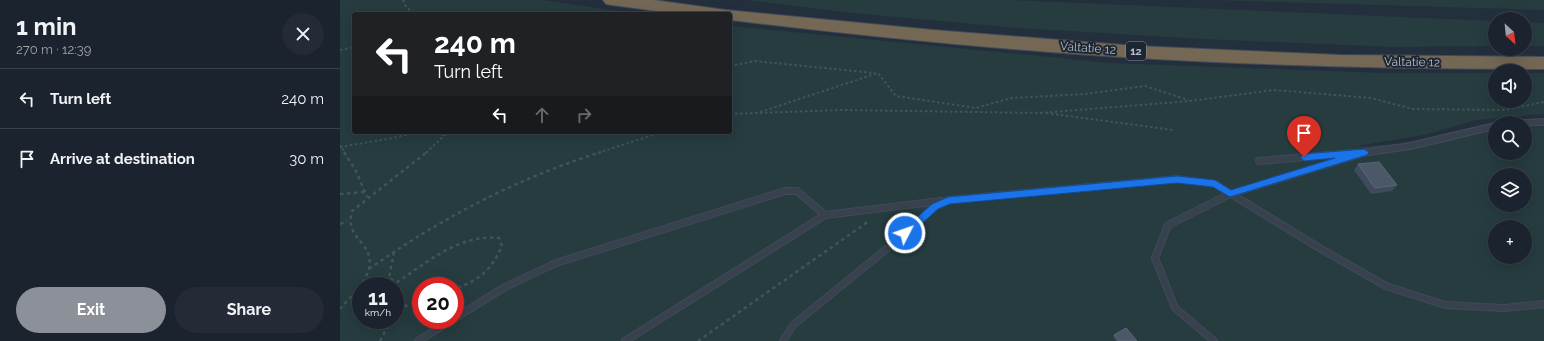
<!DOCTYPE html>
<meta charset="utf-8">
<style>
:root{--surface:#1b232e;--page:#242b36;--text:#f1f3f6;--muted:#a0a4aa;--line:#39404a;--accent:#8c9099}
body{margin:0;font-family:Raleway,sans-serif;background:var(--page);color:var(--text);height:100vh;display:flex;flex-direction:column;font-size:15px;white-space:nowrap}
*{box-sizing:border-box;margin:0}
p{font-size:13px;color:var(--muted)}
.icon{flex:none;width:22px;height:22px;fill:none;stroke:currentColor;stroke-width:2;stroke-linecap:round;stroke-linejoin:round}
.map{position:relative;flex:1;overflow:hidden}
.details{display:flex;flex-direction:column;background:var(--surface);width:340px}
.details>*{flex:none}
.guide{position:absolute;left:12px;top:12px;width:380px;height:122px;border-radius:4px;box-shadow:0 4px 16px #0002,0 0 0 1px var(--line);background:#202124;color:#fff;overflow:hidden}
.needle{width:26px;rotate:153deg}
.buttons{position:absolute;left:1148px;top:12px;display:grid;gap:8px}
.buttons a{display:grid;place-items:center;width:44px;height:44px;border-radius:50%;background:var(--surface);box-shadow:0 4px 16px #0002,0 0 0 1px var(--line);font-size:20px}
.speed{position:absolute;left:12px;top:277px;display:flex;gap:8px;font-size:20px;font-weight:700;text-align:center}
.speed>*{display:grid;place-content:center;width:52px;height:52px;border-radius:50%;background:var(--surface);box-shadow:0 4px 16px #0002,0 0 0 1px var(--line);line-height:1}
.speed small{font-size:10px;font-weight:400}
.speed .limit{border:6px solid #d22;background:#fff;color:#111}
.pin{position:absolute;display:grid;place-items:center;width:34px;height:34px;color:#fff;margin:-41px -17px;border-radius:50% 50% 50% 0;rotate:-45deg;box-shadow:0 0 4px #0007}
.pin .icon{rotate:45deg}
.me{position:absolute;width:44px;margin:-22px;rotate:49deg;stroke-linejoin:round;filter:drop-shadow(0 0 3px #0008)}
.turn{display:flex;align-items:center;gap:14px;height:84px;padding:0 16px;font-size:18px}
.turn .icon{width:52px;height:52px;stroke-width:2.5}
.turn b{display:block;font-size:28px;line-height:34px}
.lanes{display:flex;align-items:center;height:38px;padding:0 16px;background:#0003;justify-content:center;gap:20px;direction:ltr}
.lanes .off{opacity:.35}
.round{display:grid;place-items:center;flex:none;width:42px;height:42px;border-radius:21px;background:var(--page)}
.overview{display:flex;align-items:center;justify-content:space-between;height:68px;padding:0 16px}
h1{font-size:24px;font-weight:700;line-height:30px}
.cta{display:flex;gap:8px;margin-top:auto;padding:8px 16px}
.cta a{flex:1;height:46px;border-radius:24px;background:var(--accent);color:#fff;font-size:16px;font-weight:700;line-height:46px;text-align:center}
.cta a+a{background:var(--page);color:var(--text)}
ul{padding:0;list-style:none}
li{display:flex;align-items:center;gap:12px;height:60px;padding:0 16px;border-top:1px solid var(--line)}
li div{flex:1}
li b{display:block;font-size:15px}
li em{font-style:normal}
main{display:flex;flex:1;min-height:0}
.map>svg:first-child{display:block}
.green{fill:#263c3f;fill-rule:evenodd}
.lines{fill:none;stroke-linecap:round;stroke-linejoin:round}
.lane-far1-casing{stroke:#414a57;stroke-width:8}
.lane-casing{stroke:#414a57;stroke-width:8}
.highway-casing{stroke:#434c59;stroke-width:2}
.path-far1{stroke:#3f5557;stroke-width:2;stroke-dasharray:2.5 2.5;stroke-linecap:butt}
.path{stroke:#3f5557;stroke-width:2.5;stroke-dasharray:3.5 3.5;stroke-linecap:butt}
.lane-far1{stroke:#38414e;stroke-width:5.5}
.lane{stroke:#38414e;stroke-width:6}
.highway{fill:#746855;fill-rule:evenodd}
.wall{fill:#3f4b5c}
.building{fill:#4b5868;stroke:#5c6777}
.route{fill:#1a73e8;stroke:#114b97}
.labels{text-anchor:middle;stroke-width:4;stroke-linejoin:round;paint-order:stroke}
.shield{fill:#1d2633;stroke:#878f9c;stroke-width:1}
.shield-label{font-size:11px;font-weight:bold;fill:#b4bcc9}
.street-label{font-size:12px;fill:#b4bcc9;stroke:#1d2633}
</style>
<main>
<section class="details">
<div class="overview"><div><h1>1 min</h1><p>270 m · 12:39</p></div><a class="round"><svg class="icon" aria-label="close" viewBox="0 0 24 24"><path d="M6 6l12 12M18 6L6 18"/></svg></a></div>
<ul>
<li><svg class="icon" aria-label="left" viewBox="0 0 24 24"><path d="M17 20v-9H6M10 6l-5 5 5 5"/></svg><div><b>Turn left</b></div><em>240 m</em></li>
<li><svg class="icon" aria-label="arrive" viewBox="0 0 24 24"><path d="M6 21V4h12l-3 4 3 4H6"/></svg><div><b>Arrive at destination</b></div><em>30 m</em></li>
</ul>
<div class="cta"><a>Exit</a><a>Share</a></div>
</section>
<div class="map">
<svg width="1204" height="341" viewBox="0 0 1204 341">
<rect width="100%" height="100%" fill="#242f3e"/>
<g class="green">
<path d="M0,0H203L296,14H14V132H390V26L771,63L1044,73H1155V101H1185V73H1204V114L1136,120L1084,135L1011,147L1067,143L1073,148L1155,131V153H1185V128L1204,127V341H0ZM1155,175H1185V205H1155ZM1155,227H1185V257H1155ZM21,286H55V320H21ZM81,286H115V320H81Z"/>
<path d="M406,0H670L1155,21V46L1052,47L862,39L678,28L502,12Z"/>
<path d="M871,0H1204V10Z"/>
<path d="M1185,22L1204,23V46H1185Z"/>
</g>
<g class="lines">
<g class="lane-far1-casing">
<g id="lane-far1">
<path d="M1185,123L1204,122"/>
<path d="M1022,153L1070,146L1155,126"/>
</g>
</g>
<g class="lane-casing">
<g id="lane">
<path d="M919,161L1013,153"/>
<path d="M115,318L165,287L216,263L445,191H457L485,215"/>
<path d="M78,341L112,320"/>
<path d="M285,341L485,215L601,201"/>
<path d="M443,341L453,325L555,242L595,206L608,200L837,179L875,184L981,249L1046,286L1105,305L1164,308L1204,304"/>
<path d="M874,341L835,308L815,258L828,225L890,194L1027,152"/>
</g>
</g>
<g class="highway-casing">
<path id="highway" d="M263,0H313L386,10L593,30L796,46L1000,55L1204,57V69C1069,69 933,66 798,58C662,50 526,36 390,20V14H339L272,5L266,4Z"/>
</g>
<g class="path-far1">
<path d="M63,0L66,7L75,14"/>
<path d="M0,50L14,47"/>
<path d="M390,66L414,61L535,73"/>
<path d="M420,112L538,73L556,96L636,108L672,98L745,94L805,86L848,100"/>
<path d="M700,113L850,101L934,90L1031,98L1073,109L1165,110L1204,102"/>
<path d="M706,113L833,130"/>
<path d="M390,114L502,110L701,113"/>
<path d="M92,132L104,135L114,132"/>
<path d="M0,147L53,138L76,132"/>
<path d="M0,148L1,146L5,153"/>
<path d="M86,153L108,132"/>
<path d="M258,153L322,132"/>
</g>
<g class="path">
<path d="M4,152L16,171L27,197"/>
<path d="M0,194L25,192"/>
<path d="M0,224L7,221"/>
<path d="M54,252L49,278L57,282C88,262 119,234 159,238L162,246C151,271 140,279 115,289"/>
<path d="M29,269C103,217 176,179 261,152"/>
<path d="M0,309C9,298 26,283 29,268C34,241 4,240 12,211L87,152"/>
<path d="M55,317L67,305L81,300"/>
<path d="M40,341L51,320"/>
<path d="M358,341L529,221"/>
</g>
<use href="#lane-far1" class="lane-far1"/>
<use href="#lane" class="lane"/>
<use href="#highway" class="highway"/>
</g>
<g class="wall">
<path d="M1018,164L1057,185L1052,191L1031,194L1014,170Z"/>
<path d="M774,335L797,341H776L773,337Z"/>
</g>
<g class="building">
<path d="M1039,162L1057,185L1035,188L1018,164Z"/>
<path d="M786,328L797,341H779L774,335Z"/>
</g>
<path class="route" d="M1024,149L1029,152L1027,155L890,197L873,187L837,183L610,204L598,209L568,236L565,237L560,233L592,204L608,197L837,176L875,180L891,190L995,158L964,161L960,157L964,154Z"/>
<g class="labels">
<rect class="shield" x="786" y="42" width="20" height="18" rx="3"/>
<g class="shield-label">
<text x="796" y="55">12</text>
</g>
<g class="street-label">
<text transform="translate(748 48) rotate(4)" y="4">Valtatie 12</text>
<text transform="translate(1072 62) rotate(1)" y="4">Valtatie 12</text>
</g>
</g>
</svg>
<div class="buttons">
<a><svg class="needle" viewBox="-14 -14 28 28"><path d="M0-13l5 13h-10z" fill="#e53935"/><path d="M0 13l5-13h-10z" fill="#a0a4aa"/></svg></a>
<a><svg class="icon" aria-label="sound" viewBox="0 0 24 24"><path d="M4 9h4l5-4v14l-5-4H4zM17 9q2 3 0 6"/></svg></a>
<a><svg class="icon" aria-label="search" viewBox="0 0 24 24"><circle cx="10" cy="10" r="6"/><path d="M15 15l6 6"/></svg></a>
<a><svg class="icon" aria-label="layers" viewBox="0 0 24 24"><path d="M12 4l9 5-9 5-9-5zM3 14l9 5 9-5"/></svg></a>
<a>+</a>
</div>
<div class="speed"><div>11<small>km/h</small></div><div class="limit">20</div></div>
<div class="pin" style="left:964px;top:157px;background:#d93025"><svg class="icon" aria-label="arrive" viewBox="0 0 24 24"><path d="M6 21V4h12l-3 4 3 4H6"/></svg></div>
<svg class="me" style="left:565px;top:233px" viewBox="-20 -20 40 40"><circle r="17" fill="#1a73e8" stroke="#fff" stroke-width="3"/><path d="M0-11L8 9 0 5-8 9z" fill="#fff"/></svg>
<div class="guide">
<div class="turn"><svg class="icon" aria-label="left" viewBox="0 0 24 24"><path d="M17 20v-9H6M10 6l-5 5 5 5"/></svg><div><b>240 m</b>Turn left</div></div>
<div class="lanes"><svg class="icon" aria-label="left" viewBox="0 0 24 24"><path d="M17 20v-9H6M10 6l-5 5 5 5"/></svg><svg class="icon off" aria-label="ahead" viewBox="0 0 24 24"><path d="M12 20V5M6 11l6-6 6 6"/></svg><svg class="icon off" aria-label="right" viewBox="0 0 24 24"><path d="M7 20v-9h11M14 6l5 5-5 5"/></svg></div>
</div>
</div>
</main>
